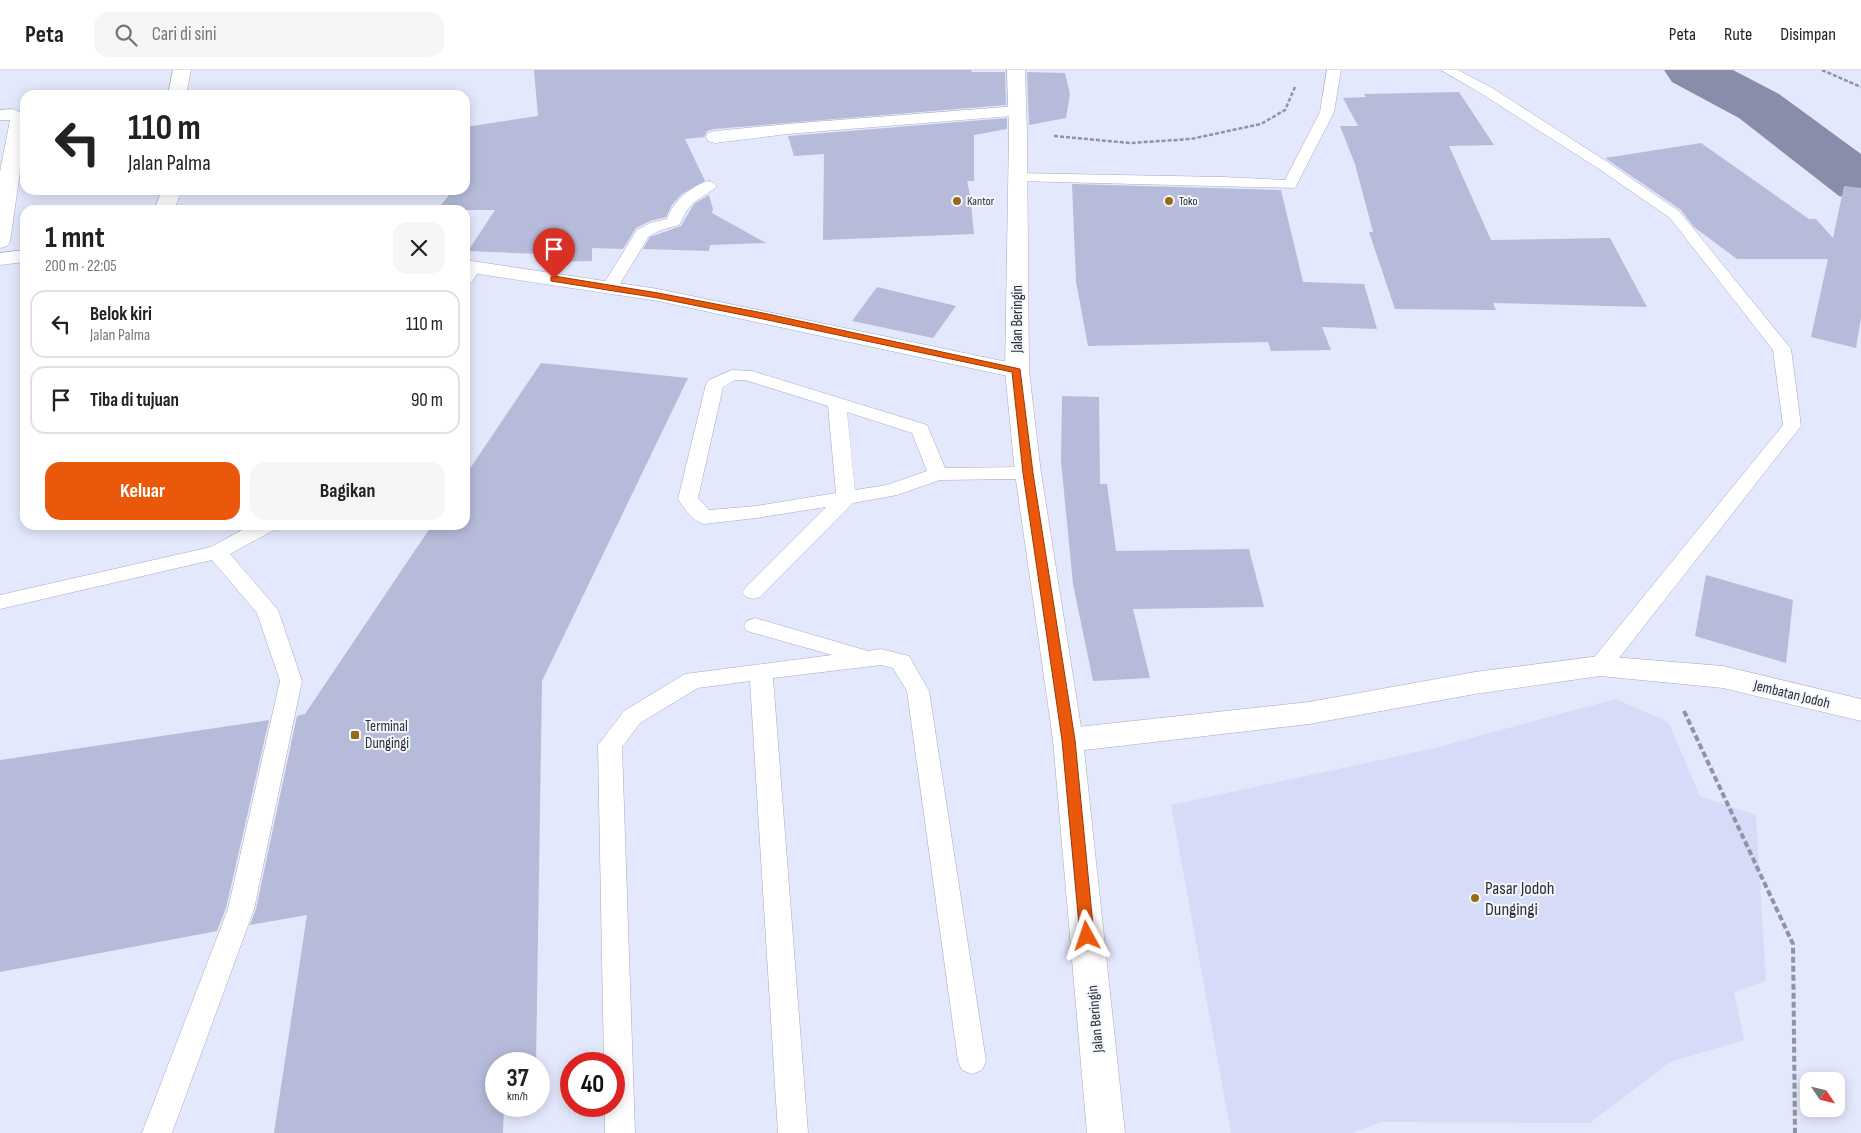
<!DOCTYPE html>
<html lang="id">
<meta charset="utf-8">
<style>
:root{--surface:#fff;--page:#f6f6f6;--text:#222;--muted:#767676;--line:#e0e0e0;--accent:#ea580c}
body{margin:0;font-family:"Sofia Sans Condensed",sans-serif;background:var(--page);color:var(--text);height:100vh;display:flex;flex-direction:column;font-size:19px;white-space:nowrap}
*{box-sizing:border-box;margin:0}
p{font-size:16px;color:var(--muted)}
.icon{flex:none;width:28px;height:28px;fill:none;stroke:currentColor;stroke-width:2;stroke-linecap:round;stroke-linejoin:round}
.map{position:relative;flex:1;overflow:hidden}
.panel{position:absolute;left:20px;top:135px;width:450px;height:325px;display:flex;flex-direction:column;background:var(--surface);border-radius:15px;box-shadow:0 2px 12px #0003}
.panel>*{flex:none}
.guide{position:absolute;left:20px;top:20px;width:450px;height:105px;border-radius:15px;box-shadow:0 2px 12px #0003;background:#fff;color:var(--text);overflow:hidden}
.needle{width:32px;rotate:125deg}
.tools{position:absolute;left:1800px;top:1002px;display:grid;gap:10px}
.tools a{display:grid;place-items:center;width:45px;height:45px;border-radius:10px;background:var(--surface);box-shadow:0 2px 12px #0003;font-size:25px}
.speed{position:absolute;left:485px;top:982px;display:flex;gap:10px;font-size:25px;font-weight:700;text-align:center}
.speed>*{display:grid;place-content:center;width:65px;height:65px;border-radius:50%;background:var(--surface);box-shadow:0 2px 12px #0003;line-height:1}
.speed small{font-size:12px;font-weight:400}
.speed .limit{border:8px solid #d22;background:#fff;color:#111}
.pin{position:absolute;display:grid;place-items:center;width:42px;height:42px;color:#fff;margin:-51px -21px;border-radius:50% 50% 50% 0;rotate:-45deg;box-shadow:0 0 5px #0007}
.pin .icon{rotate:45deg}
.me{position:absolute;width:55px;margin:-28px;rotate:355deg;stroke-linejoin:round;filter:drop-shadow(0 0 4px #0008)}
.turn{display:flex;align-items:center;gap:18px;height:105px;padding:0 25px;font-size:22px}
.turn .icon{width:65px;height:65px;stroke-width:2.5}
.turn b{display:block;font-size:35px;line-height:42px}
.round{display:grid;place-items:center;flex:none;width:52px;height:52px;border-radius:15px;background:var(--page)}
.head{display:flex;align-items:center;justify-content:space-between;height:85px;padding:0 25px}
h1{font-size:30px;font-weight:700;line-height:38px}
.action{display:flex;gap:10px;margin-top:auto;padding:10px 25px}
.action a{flex:1;height:58px;border-radius:15px;background:var(--accent);color:#fff;font-size:20px;font-weight:700;line-height:58px;text-align:center}
.action a+a{background:var(--page);color:var(--text)}
ul{padding:0;list-style:none}
li{display:flex;align-items:center;gap:15px;height:68px;margin:0 10px 8px;padding:0 15px;border:2px solid var(--line);border-radius:15px}
li div{flex:1}
li b{display:block;font-size:19px}
li em{font-style:normal}
header{display:flex;align-items:center;gap:30px;box-sizing:border-box;height:70px;padding:0 25px;background:var(--surface);border-bottom:1px solid var(--line)}
header strong{font-size:24px}
nav{display:flex;gap:28px;margin-inline-start:auto;font-size:18px}
.search{width:350px;height:45px;background:var(--page);display:flex;align-items:center;gap:12px;box-sizing:border-box;padding:0 18px;border-radius:15px;color:var(--muted);font-size:19px}
.map>svg:first-child{display:block}
.built{fill:#d6dcf7}
.lines{fill:none;stroke-linecap:round;stroke-linejoin:round}
.river{fill:#888eaa;fill-rule:evenodd}
.building{fill:#b5bbd9}
.service-casing{stroke:#a6aabd;stroke-width:1}
.minor-casing{stroke:#a6aabd;stroke-width:1}
.tertiary-casing{stroke:#a6aabd;stroke-width:1}
.path-far1{stroke:#9093a2;stroke-width:2.5;stroke-dasharray:4 2;stroke-linecap:butt}
.path{stroke:#9093a2;stroke-width:4;stroke-dasharray:6 3;stroke-linecap:butt}
.service{fill:#fff;fill-rule:evenodd}
.minor{fill:#fff;fill-rule:evenodd}
.tertiary{fill:#fff;fill-rule:evenodd}
.route{fill:#ea580c;stroke:#983908}
.poi-dot{fill:#99691a;stroke:#f4f6fe;stroke-width:2}
.labels{text-anchor:middle;stroke-width:4;stroke-linejoin:round;paint-order:stroke}
.far-poi-label{font-size:12px;fill:#2b2d34;stroke:#f4f6fe;text-anchor:start}
.street-label{font-size:15px;fill:#2b2d34;stroke:#f4f6fe}
.poi-label{font-size:15px;fill:#2b2d34;stroke:#f4f6fe;text-anchor:start}
.near-poi-label{font-size:18px;fill:#2b2d34;stroke:#f4f6fe;text-anchor:start}
</style>
<header>
<strong>Peta</strong>
<div class="search"><svg class="icon" aria-label="search" viewBox="0 0 24 24"><circle cx="10" cy="10" r="6"/><path d="M15 15l6 6"/></svg>Cari di sini</div>
<nav><a>Peta</a><a>Rute</a><a>Disimpan</a></nav>
</header>
<div class="map">
<svg width="1861" height="1063" viewBox="0 0 1861 1063">
<rect width="100%" height="100%" fill="#e4e8fc"/>
<path class="built" d="M1616,629L1668,652L1700,726L1756,745L1766,911L1734,922L1744,970L1670,992L1590,1053L1381,1052L1352,1063H1231L1171,735L1431,679Z"/>
<g class="lines">
<path class="river" d="M1664,0H1733L1779,24L1861,84V131L1839,126L1739,48L1672,12Z"/>
</g>
<g class="building">
<path d="M534,0H971L972,2H1005L1006,35L714,59L707,61L704,67L685,69L705,111L682,124L672,135L666,147L650,151L636,158L623,179L592,178V191L539,192V184L468,181L495,140H437L453,120H465V57L538,46Z"/>
<path d="M1027,2L1065,3L1070,24L1066,48L1029,55Z"/>
<path d="M1459,22L1494,75L1449,76L1491,170L1610,168L1647,237L1493,233L1496,240L1395,239L1369,162H1373L1355,94L1340,56H1358L1343,28L1366,27L1364,24Z"/>
<path d="M1007,48V59L974,65V111H967L970,125L974,164L823,170L824,84L794,86L788,66Z"/>
<path d="M1701,73L1809,149H1816L1833,168L1844,116L1861,118V248L1856,278L1811,267L1828,189H1737L1694,157L1681,140L1605,88Z"/>
<path d="M1072,114L1281,120L1303,212L1364,214L1377,259L1322,257L1331,280L1271,281L1268,272L1088,276L1076,212Z"/>
<path d="M709,125L713,139L712,143L766,173L710,175L709,181L643,179L650,167L681,156L694,134Z"/>
<path d="M877,217L956,236L933,268L852,251Z"/>
<path d="M541,293L688,308L542,611L536,994H496V1036H504L503,1063H274L307,845L250,855L256,839L297,646L305,644L432,455H465V406Z"/>
<path d="M1062,326L1099,327L1100,414H1107L1116,481L1249,479L1264,537L1133,539L1150,608L1093,611L1073,514L1061,391Z"/>
<path d="M1706,505L1793,530L1786,593L1695,566Z"/>
<path d="M269,650L226,838L217,861L0,902V690Z"/>
</g>
<g class="lines">
<g class="service-casing">
<g id="service">
<path d="M1327,0H1341L1334,42L1295,118L1017,111L1012,110L1010,107L1012,104L1017,103L1223,107L1285,110L1320,42Z"/>
<path d="M1441,0H1458L1492,18L1609,93L1680,142L1791,279L1801,356L1608,602L1600,604L1592,602L1589,596L1592,590L1783,355L1773,280L1670,148L1599,99L1482,24Z"/>
<path d="M709,111L714,113L717,116L714,119L693,133L687,140L679,155L661,160L649,166L615,222H603L601,218L637,160L650,153L667,149C674,131 690,116 709,111Z"/>
<path d="M474,192L480,194L482,197L471,213L465,215V198L468,194Z"/>
<path d="M732,300L752,301L927,355L945,398L1028,397L1035,399L1038,403L1035,407L1028,409L940,410L897,425L853,433L760,527L753,529L746,527L742,522L746,517L826,437L756,448L704,454C693,451 684,439 678,429L706,314L709,310ZM735,310H745L828,336L836,423L756,436L709,440L698,428L723,317ZM847,342L912,363L927,401L887,415L855,420Z"/>
<path d="M251,455H277L274,460L230,484L278,540L302,611L254,839L172,1063H142L228,839L280,611L257,543L212,490L0,539V525L211,477Z"/>
<path d="M755,548L868,581L881,579L909,586L929,621L986,991L982,1000L972,1004L962,1000L958,991L907,621L893,598L881,595L773,608L808,1063H778L750,611L698,618L640,653L622,677L635,1063H605V1036H614V994H604L598,675L624,641L685,604L832,585L747,561L744,556L747,551Z"/>
</g>
</g>
<g class="minor-casing">
<g id="minor">
<path d="M173,0H191L186,25H168Z"/>
<path d="M1017,36L1023,37L1026,41L1023,45L787,64L715,73L708,71L706,67L708,63L715,61L787,54Z"/>
<path d="M12,39L25,44V67L10,172L7,176L0,178V102L10,50H0V40Z"/>
<path d="M162,120H182L174,140H154Z"/>
<path d="M25,180V192L0,195V183Z"/>
<path d="M465,190L658,219L1017,294L1025,296L1029,301L1025,306L1017,308L658,231L465,202Z"/>
<path d="M1600,586L1723,596L1861,629V651L1723,618L1600,606L1475,624L1309,654L1068,682L1057,678L1053,670L1057,662L1068,658L1309,632L1475,602Z"/>
</g>
</g>
<g class="tertiary-casing">
<path id="tertiary" d="M1007,0H1025L1027,63L1029,301L1041,403L1083,670L1125,1063H1087L1053,670L1015,403L1005,301L1009,63Z"/>
</g>
<g class="path-far1">
<path d="M1822,0L1861,17"/>
<path d="M1054,66L1130,73L1191,69L1261,54L1285,40L1295,17"/>
</g>
<path class="path" d="M1684,641L1793,874L1795,1063"/>
<use href="#service" class="service"/>
<use href="#minor" class="minor"/>
<use href="#tertiary" class="tertiary"/>
</g>
<path class="route" d="M554,206L658,223L763,243L1020,299L1033,403L1075,670L1094,866L1092,871L1087,872L1082,871L1080,866L1062,670L1023,403L1012,302L763,249L658,228L551,211V207Z"/>
<g class="poi-dot">
<circle cx="957" cy="131" r="5"/>
<circle cx="1169" cy="131" r="5"/>
<rect x="350" y="660" width="10" height="10" rx="2.5"/>
<circle cx="1475" cy="828" r="5"/>
</g>
<g class="labels">
<g class="far-poi-label">
<text x="967" y="135">Kantor</text>
<text x="1179" y="135">Toko</text>
</g>
<g class="street-label">
<text transform="translate(1017 249) rotate(-90)" y="5">Jalan Beringin</text>
<text transform="translate(1792 624) rotate(14)" y="5">Jembatan Jodoh</text>
<text transform="translate(1095 949) rotate(-95)" y="5">Jalan Beringin</text>
</g>
<g class="poi-label">
<text x="365" y="661">Terminal<tspan x="365" dy="17">Dungingi</tspan></text>
</g>
<g class="near-poi-label">
<text x="1485" y="824">Pasar Jodoh<tspan x="1485" dy="21">Dungingi</tspan></text>
</g>
</g>
</svg>
<div class="tools">
<a><svg class="needle" viewBox="-14 -14 28 28"><path d="M0-13l5 13h-10z" fill="#e53935"/><path d="M0 13l5-13h-10z" fill="#767676"/></svg></a>
</div>
<div class="speed"><div>37<small>km/h</small></div><div class="limit">40</div></div>
<div class="pin" style="left:554px;top:209px;background:#d93025"><svg class="icon" aria-label="arrive" viewBox="0 0 24 24"><path d="M6 21V4h12l-3 4 3 4H6"/></svg></div>
<svg class="me" style="left:1087px;top:866px" viewBox="-20 -20 40 40"><path d="M0-17L14 15 0 8-14 15z" fill="#ea580c" stroke="#fff" stroke-width="4"/></svg>
<div class="guide">
<div class="turn"><svg class="icon" aria-label="left" viewBox="0 0 24 24"><path d="M17 20v-9H6M10 6l-5 5 5 5"/></svg><div><b>110 m</b>Jalan Palma</div></div>
</div>
<section class="panel">
<div class="head"><div><h1>1 mnt</h1><p>200 m · 22:05</p></div><a class="round"><svg class="icon" aria-label="close" viewBox="0 0 24 24"><path d="M6 6l12 12M18 6L6 18"/></svg></a></div>
<ul>
<li><svg class="icon" aria-label="left" viewBox="0 0 24 24"><path d="M17 20v-9H6M10 6l-5 5 5 5"/></svg><div><b>Belok kiri</b><p>Jalan Palma</p></div><em>110 m</em></li>
<li><svg class="icon" aria-label="arrive" viewBox="0 0 24 24"><path d="M6 21V4h12l-3 4 3 4H6"/></svg><div><b>Tiba di tujuan</b></div><em>90 m</em></li>
</ul>
<div class="action"><a>Keluar</a><a>Bagikan</a></div>
</section>
</div>
